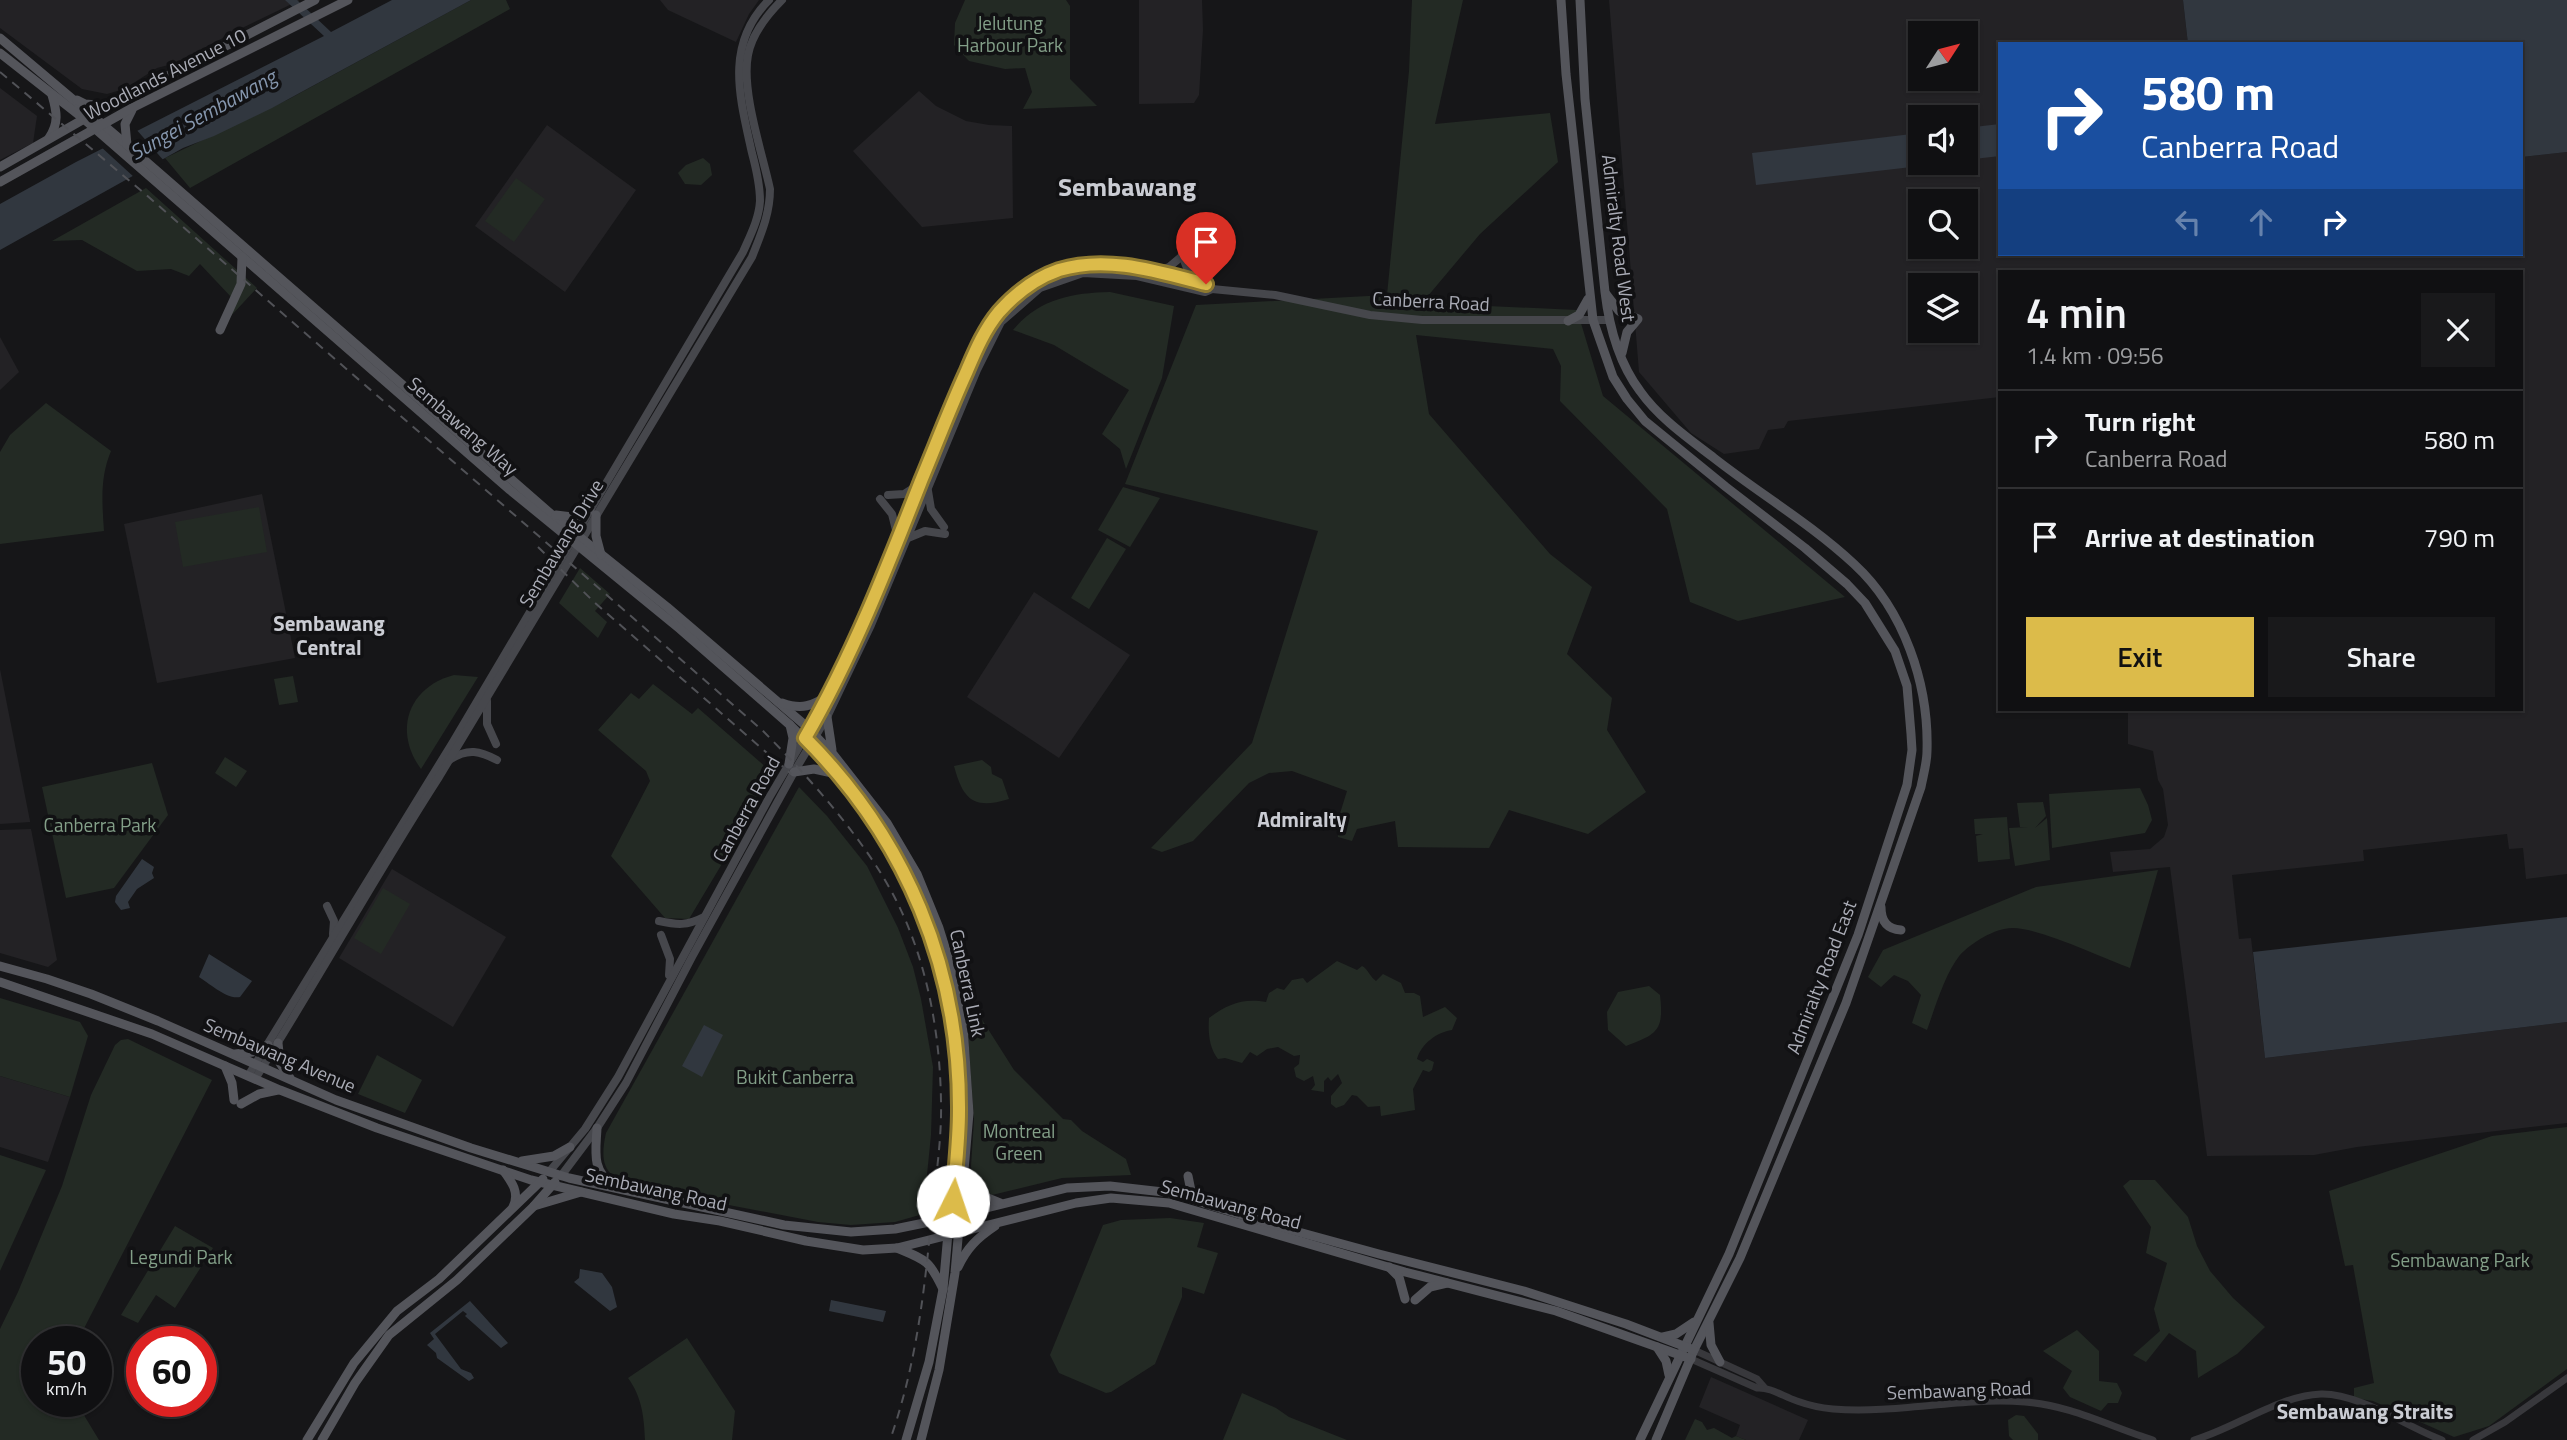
<!DOCTYPE html>
<meta charset="utf-8">
<style>
:root{--surface:#101012;--page:#19191b;--text:#f1f3f6;--muted:#9c9d9f;--line:#303032;--accent:#dcbb4a}
body{margin:0;font-family:"Titillium Web",sans-serif;background:var(--page);color:var(--text);height:100vh;display:flex;flex-direction:column;font-size:26px;white-space:nowrap}
*{box-sizing:border-box;margin:0}
p{font-size:23px;color:var(--muted)}
.icon{flex:none;width:38px;height:38px;fill:none;stroke:currentColor;stroke-width:2;stroke-linecap:round;stroke-linejoin:round}
.map{position:relative;flex:1;overflow:hidden}
.drawer{position:absolute;left:1998px;top:270px;width:525px;height:441px;display:flex;flex-direction:column;background:var(--surface);border-radius:0px;box-shadow:0 2px 5px #0004,0 0 0 2px var(--line)}
.drawer>*{flex:none}
.hud{position:absolute;left:1998px;top:42px;width:525px;height:214px;border-radius:0px;box-shadow:0 2px 5px #0004,0 0 0 2px var(--line);background:#1a4fa0;color:#fff;overflow:hidden}
.needle{width:46px;rotate:54deg}
.tools{position:absolute;left:1908px;top:21px;display:grid;gap:14px}
.tools a{display:grid;place-items:center;width:70px;height:70px;border-radius:0px;background:var(--surface);box-shadow:0 2px 5px #0004,0 0 0 2px var(--line);font-size:35px}
.speed{position:absolute;left:21px;top:1326px;display:flex;gap:14px;font-size:35px;font-weight:700;text-align:center}
.speed>*{display:grid;place-content:center;width:91px;height:91px;border-radius:50%;background:var(--surface);box-shadow:0 2px 5px #0004,0 0 0 2px var(--line);line-height:1}
.speed small{font-size:18px;font-weight:400}
.speed .limit{border:10px solid #d22;background:#fff;color:#111}
.pin{position:absolute;display:grid;place-items:center;width:60px;height:60px;color:#fff;margin:-72px -30px;border-radius:50% 50% 50% 0;rotate:-45deg;box-shadow:0 0 7px #0007}
.pin .icon{rotate:45deg}
.me{position:absolute;width:77px;margin:-38px;rotate:4deg;stroke-linejoin:round;filter:drop-shadow(0 0 5px #0008)}
.turn{display:flex;align-items:center;gap:24px;height:147px;padding:0 28px;font-size:32px}
.turn .icon{width:91px;height:91px;stroke-width:2.5}
.turn b{display:block;font-size:49px;line-height:60px}
.lanes{display:flex;align-items:center;height:66px;padding:0 28px;background:#0003;justify-content:center;gap:35px;direction:ltr}
.lanes .off{opacity:.35}
.round{display:grid;place-items:center;flex:none;width:74px;height:74px;border-radius:0px;background:var(--page)}
.head{display:flex;align-items:center;justify-content:space-between;height:119px;padding:0 28px}
h1{font-size:42px;font-weight:600;line-height:52px}
.cta{display:flex;gap:14px;margin-top:auto;padding:14px 28px}
.cta a{flex:1;height:80px;border-radius:0px;background:var(--accent);color:#111;font-size:28px;font-weight:600;line-height:80px;text-align:center}
.cta a+a{background:var(--page);color:var(--text)}
ul{padding:0;list-style:none}
li{display:flex;align-items:center;gap:21px;height:98px;padding:0 28px;border-top:2px solid var(--line)}
li div{flex:1}
li b{display:block;font-size:26px}
li em{font-style:normal}
.map>svg:first-child{display:block}
.built{fill:#232225;fill-rule:evenodd}
.green{fill:#232a24}
.water{fill:#31373f}
.pier{fill:#161618}
.lines{fill:none;stroke-linecap:round;stroke-linejoin:round}
.tertiary{stroke:#38383c;stroke-width:7}
.secondary{stroke:#46474c;stroke-width:8}
.primary{stroke:#54555b;stroke-width:9}
.rail{stroke:#515257;stroke-width:2;stroke-dasharray:9 7;stroke-linecap:butt}
.route-casing{stroke:#8f7a30;stroke-width:18}
.route{stroke:#dcbb4a;stroke-width:12}
.labels{text-anchor:middle;stroke-width:7;stroke-linejoin:round;paint-order:stroke}
.park-label{font-size:19px;fill:#839f88;stroke:#111113}
.street-label{font-size:19px;fill:#aaacb6;stroke:#111113}
.water-label{font-size:21px;font-style:italic;fill:#8596ad;stroke:#111113}
.neighbourhood-label{font-size:21px;font-weight:bold;fill:#caccd3;stroke:#111113}
.district-label{font-size:26px;font-weight:bold;fill:#caccd3;stroke:#111113}
</style>
<div class="map">
<svg width="2567" height="1440" viewBox="0 0 2567 1440">
<rect width="100%" height="100%" fill="#161618"/>
<g class="built">
<path d="M0,0H300L236,31L176,63L157,68L124,89L107,94L82,89L0,28Z"/>
<path d="M660,0H759L749,14L736,42L668,10Z"/>
<path d="M1139,0H1202L1203,30L1199,95L1194,103L1139,104Z"/>
<path d="M1609,0H2183L2188,44H2000V254H2522V157L2567,152V874L2526,879L2523,848L2509,849L2507,834L2363,850L2364,861L2232,875L2239,939L2251,938L2265,1058L2567,1022V1123L2357,1147L2314,1155L2207,1156L2170,867L2113,872L2110,852L2150,849L2164,837L2168,825L2163,789L2158,780L2153,751L2128,744V709H2522V271H2000V397L1788,421L1784,428L1768,430L1759,449L1724,454L1691,433L1639,372ZM1920,33H1965V79H1920ZM1920,117H1965V163H1920ZM1920,201H1965V247H1920ZM1920,285H1965V331H1920Z"/>
<path d="M0,88L37,116L33,143L0,160Z"/>
<path d="M919,91L936,106L966,121L989,125L1012,126L1013,218L922,227L853,151Z"/>
<path d="M547,125L636,190L565,292L475,226Z"/>
<path d="M0,337L19,372L0,390Z"/>
<path d="M262,494L295,658L157,683L124,524Z"/>
<path d="M1034,592L1130,655L1059,758L967,697Z"/>
<path d="M0,669L30,821V822L0,824Z"/>
<path d="M31,829L57,960L48,967L0,953V830Z"/>
<path d="M392,869L506,937L453,1027L339,958Z"/>
<path d="M0,1076L70,1097L48,1162L0,1147Z"/>
<path d="M1711,1377L1808,1420L1799,1440H1746L1736,1436L1740,1425L1699,1407Z"/>
</g>
<g class="green">
<path d="M471,0H506L510,9L190,188L165,158L289,99Z"/>
<path d="M965,0H1066L1070,6V79L1097,106L1023,109L1032,92L1025,68L1005,69L969,61L954,45L955,23Z"/>
<path d="M1412,0H1463L1435,124L1550,113L1558,162L1480,234L1422,303L1577,310L1603,396L1845,597L1738,621L1690,602L1667,509L1560,401L1561,366L1553,349L1416,335L1429,414L1550,554L1592,587L1567,654L1612,698L1607,730L1646,792L1588,834L1509,810L1489,848L1398,847L1395,821L1357,829L1352,841L1338,837L1337,823L1347,791L1292,771L1269,773L1249,783L1193,841L1162,852L1151,848L1252,743L1318,531L1125,484L1196,305L1387,295L1409,71Z"/>
<path d="M703,158L710,164L712,175L701,185L685,184L678,173L686,165Z"/>
<path d="M516,178L545,199L514,242L485,221Z"/>
<path d="M146,188L257,288L229,318L232,298L200,264L189,276L171,269L137,271L82,240L52,241Z"/>
<path d="M1110,292L1174,306L1162,378L1126,469L1120,449L1102,434L1129,390L1054,345L1013,330C1039,299 1071,293 1110,292Z"/>
<path d="M46,403L111,451C100,477 102,502 104,531L0,544V452L10,435Z"/>
<path d="M1123,487L1160,498L1130,547L1098,530Z"/>
<path d="M259,507L267,552L183,567L175,522Z"/>
<path d="M1107,538L1126,549L1089,609L1071,598Z"/>
<path d="M580,568L610,594L595,611L607,622L598,638L559,603Z"/>
<path d="M454,675L478,677L421,769C393,731 408,687 454,675Z"/>
<path d="M293,676L298,702L279,705L274,679Z"/>
<path d="M653,684L692,714L698,708L775,775L689,919L665,918L611,856L650,781L646,771L598,730L631,693L639,699Z"/>
<path d="M225,757L247,771L236,787L215,773Z"/>
<path d="M982,760L991,767L992,774L1002,779L1009,799C974,810 963,800 954,766Z"/>
<path d="M152,763L168,815L114,888L66,898L42,787Z"/>
<path d="M799,787L827,816L867,866L898,928L913,967L921,999L933,1067L931,1135L923,1214L895,1222L851,1225L818,1222L640,1188C608,1178 598,1169 606,1133Z"/>
<path d="M2140,788L2148,805L2152,820L2145,833L2052,848L2049,794Z"/>
<path d="M2043,802L2046,816L2035,828L2047,818L2050,860L2015,866L2009,828L2028,827H2020L2017,803Z"/>
<path d="M2007,817L2010,859L1978,862L1976,836L1983,834H1975L1974,819Z"/>
<path d="M2158,870L2130,968C2103,958 2037,927 2012,928C1995,928 1971,943 1960,955C1945,973 1935,1008 1927,1030L1912,1023L1921,995L1908,981L1894,975L1881,987L1868,977L1883,950L2036,887Z"/>
<path d="M383,888L410,904L381,954L354,938Z"/>
<path d="M1337,961L1357,970L1362,966C1368,969 1370,977 1376,981L1383,974L1401,983L1405,993H1414L1420,996L1423,1017L1445,1007L1457,1018L1452,1030C1437,1032 1421,1044 1417,1059L1423,1062L1427,1059L1434,1062L1432,1070L1429,1072L1423,1070L1413,1089L1415,1110L1381,1116L1380,1106L1368,1107L1357,1096L1352,1095L1344,1105L1336,1108L1331,1104V1096L1342,1083L1338,1074L1331,1081L1328,1077L1324,1081V1092L1311,1090L1315,1085L1313,1076L1304,1081L1296,1077L1294,1068L1299,1064L1300,1055L1294,1056L1278,1047L1267,1049L1257,1056L1250,1052L1242,1063L1225,1058L1218,1059C1209,1048 1208,1032 1209,1018C1228,1004 1243,998 1266,1002L1269,993L1277,988L1284,990L1292,980L1303,978L1307,983Z"/>
<path d="M1649,986L1660,995C1664,1030 1658,1034 1626,1046L1608,1030L1607,1012L1618,992Z"/>
<path d="M0,998L80,1022L88,1036L70,1097L0,1076Z"/>
<path d="M981,1018L1014,1070L1063,1119L1071,1120L1082,1131L1126,1159L1131,1175L1062,1178L992,1195L973,1183L971,1166L974,1120L967,1020Z"/>
<path d="M128,1039L212,1080L77,1342H37V1402H76L99,1440H0V1329L18,1292L62,1186L91,1095L115,1045L121,1040Z"/>
<path d="M377,1055L422,1080L405,1113L358,1094Z"/>
<path d="M2567,1127V1369L2489,1426L2454,1437L2373,1401L2354,1398V1388L2374,1383L2353,1265L2345,1266L2329,1191L2492,1136Z"/>
<path d="M0,1155L46,1170L0,1271Z"/>
<path d="M2130,1180H2155L2188,1217L2197,1246L2210,1271L2233,1298L2265,1327L2237,1354L2198,1378L2196,1351L2169,1333L2146,1362L2133,1355L2160,1331L2154,1309L2167,1263L2146,1253L2151,1227L2123,1186Z"/>
<path d="M1170,1218L1204,1223L1197,1247L1218,1253L1204,1294L1182,1287V1297L1155,1364L1111,1392L1106,1393L1059,1373L1050,1355L1103,1225L1121,1220Z"/>
<path d="M175,1226L213,1248L175,1308L156,1295L138,1323L121,1315Z"/>
<path d="M2077,1330L2099,1351V1381L2117,1383L2122,1393L2118,1403H2108L2101,1411L2070,1397L2063,1388L2072,1371L2043,1351Z"/>
<path d="M687,1338L735,1411L732,1440H645C644,1417 642,1397 628,1378Z"/>
<path d="M1242,1393L1276,1408L1289,1417L1347,1440H1223Z"/>
<path d="M2016,1415L2024,1416L2038,1434V1440H2013L2009,1436L2008,1420Z"/>
<path d="M1695,1419L1702,1422L1707,1430L1714,1428L1732,1438L1736,1436L1746,1440H1685Z"/>
</g>
<g class="water">
<path d="M285,0H297L331,32L392,0H471L272,108L214,136L183,148L0,250V204L76,162L324,36Z"/>
<path d="M2183,0H2567V152L2522,157V44H2188Z"/>
<path d="M2000,124V156L1965,160V128Z"/>
<path d="M1920,133V163H1946L1756,185L1752,153Z"/>
<path d="M142,859L154,867L152,873L154,878L137,889L128,902L130,908L121,910L115,902L116,896Z"/>
<path d="M2567,917V1022L2265,1058L2253,952Z"/>
<path d="M209,954L252,981L240,997C227,1000 209,983 199,977Z"/>
<path d="M704,1025L723,1035L702,1077L682,1066Z"/>
<path d="M580,1269L602,1273L612,1287L617,1307L610,1311L574,1282L579,1278Z"/>
<path d="M831,1300L886,1311L883,1322L829,1311Z"/>
<path d="M470,1301L508,1343L501,1348L465,1316L467,1314L463,1311L435,1334L461,1369L471,1373L474,1378L469,1381L437,1358L436,1353L427,1345L434,1339L430,1333Z"/>
</g>
<path class="pier" d="M135,128L165,162L135,178L100,146Z"/>
<g class="lines">
<g class="tertiary">
<path d="M1694,1350L1757,1379L1764,1387"/>
<path d="M1691,1359L1757,1388C1771,1387 1784,1397 1797,1401C1808,1405 1822,1408 1833,1409C1898,1414 1961,1397 2025,1402C2070,1405 2111,1427 2153,1440"/>
<path d="M2194,1440C2236,1428 2277,1396 2321,1394C2359,1393 2407,1427 2442,1440"/>
<path d="M2473,1440L2505,1422L2567,1378"/>
</g>
<g class="secondary">
<path d="M1182,255L1189,273L1198,282"/>
<path d="M1159,270L1169,267L1181,257"/>
<path d="M928,491L931,509L944,527"/>
<path d="M888,495L904,494L918,485"/>
<path d="M880,499L892,514L897,534"/>
<path d="M908,538L925,531L945,534"/>
<path d="M487,701V724L496,744"/>
<path d="M451,759C468,748 480,751 497,760"/>
<path d="M327,906L334,921L333,934"/>
<path d="M659,921C677,925 687,926 704,917"/>
<path d="M661,935L670,959L669,975"/>
<path d="M248,1076L453,742L743,252C750,236 759,219 760,201C760,185 756,168 752,153C740,98 724,45 769,0"/>
<path d="M255,1079C318,980 375,876 439,777L752,257C761,234 770,214 770,189C762,152 741,91 748,55C752,33 767,15 782,0"/>
<path d="M549,1172L585,1129L618,1077L769,798L825,703L879,585L955,397L981,338L998,313L1017,294L1035,281L1058,271L1080,265L1137,267L1206,284L1212,289L1275,295L1370,315L1422,320H1609"/>
<path d="M561,1176L597,1128L626,1083L692,957L794,772L827,717L871,625L977,370L1001,322L1040,288L1083,273L1137,276L1205,292L1212,289"/>
</g>
<g class="primary">
<path d="M1561,0L1566,74L1593,320L1613,377L1627,399L1645,421L1726,487L1805,548L1847,584L1865,603L1895,651L1907,686L1911,734L1912,750L1907,785L1858,935L1729,1254L1640,1440"/>
<path d="M1580,0L1585,99L1605,292C1609,326 1619,363 1640,391C1659,418 1688,438 1714,458C1760,494 1811,524 1854,564C1904,610 1929,684 1927,751C1927,763 1923,776 1921,787L1846,1003L1740,1258L1694,1350L1656,1440"/>
<path d="M0,38L127,145L551,514L667,607L806,726L833,754L887,823L917,874L939,928L948,957L963,1026L969,1113L955,1273L939,1370L921,1440"/>
<path d="M0,53L84,119L510,490L680,629L790,725L839,774L875,823L908,880L928,924L942,971L953,1028L959,1111L943,1289L929,1362L906,1440"/>
<path d="M77,100L85,104L108,106"/>
<path d="M49,138C59,123 57,112 52,95"/>
<path d="M127,145L125,124L132,110"/>
<path d="M0,167L84,119L315,0"/>
<path d="M0,182L132,108L348,0"/>
<path d="M1606,294L1619,311L1638,319L1627,332L1622,353"/>
<path d="M1568,321L1579,315L1588,299"/>
<path d="M220,330L241,284L242,257"/>
<path d="M556,515L572,517L590,510"/>
<path d="M596,515V536L601,555"/>
<path d="M782,703C802,710 812,706 829,695"/>
<path d="M827,717L832,750"/>
<path d="M789,764L793,738L790,725"/>
<path d="M794,772L814,769L837,774"/>
<path d="M1881,907C1881,921 1887,929 1901,930"/>
<path d="M0,966L47,979L91,994L158,1021L336,1100L471,1148L569,1178L784,1225L851,1232L895,1229L934,1221L1067,1188L1110,1186L1172,1193L1273,1225L1379,1254L1524,1291L1626,1324L1694,1350"/>
<path d="M0,982L152,1034L280,1090L377,1128L531,1180L674,1214L720,1221L806,1241L863,1250L897,1248L1076,1203L1111,1198L1169,1203L1405,1272L1556,1311L1691,1359"/>
<path d="M278,1043L280,1063L290,1078"/>
<path d="M235,1054L253,1052L268,1045"/>
<path d="M225,1066L232,1083L234,1100"/>
<path d="M241,1104L259,1094L278,1090"/>
<path d="M597,1128C596,1151 591,1170 613,1185"/>
<path d="M522,1161L554,1156L570,1147"/>
<path d="M503,1170C512,1182 520,1193 513,1207"/>
<path d="M1188,1176L1191,1191L1199,1201"/>
<path d="M965,1179L978,1194L1000,1203"/>
<path d="M534,1206L581,1192"/>
<path d="M897,1248C926,1260 929,1260 943,1289"/>
<path d="M958,1267C967,1248 977,1238 995,1226"/>
<path d="M1389,1267L1399,1277L1405,1299"/>
<path d="M1415,1300L1430,1287L1447,1283"/>
<path d="M1709,1323L1711,1345L1720,1362"/>
<path d="M1663,1337L1676,1334L1694,1322"/>
<path d="M1657,1347L1666,1361L1669,1375"/>
<path d="M307,1440L354,1363L397,1311L439,1279L543,1179"/>
<path d="M322,1440L355,1383L389,1335L457,1280L533,1207L555,1182"/>
</g>
<g class="rail">
<path d="M0,72L144,193L762,730C809,777 866,841 896,900C927,961 940,1033 941,1101C942,1141 935,1182 931,1222C924,1297 915,1369 890,1440"/>
<path d="M538,547L594,602L791,774"/>
</g>
</g>
<g class="lines">
<g class="route-casing">
<path id="route" d="M953,1201C955,1172 959,1141 959,1111C960,968 906,839 805,738C852,657 887,568 921,481C936,445 950,408 966,373C975,352 984,330 999,312C1015,294 1036,278 1059,270C1108,255 1159,272 1206,284"/>
</g>
<use href="#route" class="route"/>
</g>
<g class="labels">
<g class="park-label">
<text x="1010" y="30">Jelutung<tspan x="1010" dy="22">Harbour Park</tspan></text>
<text x="100" y="832">Canberra Park</text>
<text x="795" y="1084">Bukit Canberra</text>
<text x="1019" y="1138">Montreal<tspan x="1019" dy="22">Green</tspan></text>
<text x="181" y="1264">Legundi Park</text>
<text x="2460" y="1267">Sembawang Park</text>
</g>
<g class="street-label">
<text transform="translate(165 74) rotate(-27)" y="7">Woodlands Avenue 10</text>
<text transform="translate(1619 238) rotate(83)" y="7">Admiralty Road West</text>
<text transform="translate(1431 301) rotate(3)" y="7">Canberra Road</text>
<text transform="translate(463 426) rotate(41)" y="7">Sembawang Way</text>
<text transform="translate(561 543) rotate(-59)" y="7">Sembawang Drive</text>
<text transform="translate(746 809) rotate(-61)" y="7">Canberra Road</text>
<text transform="translate(1821 977) rotate(-69)" y="7">Admiralty Road East</text>
<text transform="translate(968 983) rotate(78)" y="7">Canberra Link</text>
<text transform="translate(280 1055) rotate(23)" y="7">Sembawang Avenue</text>
<text transform="translate(656 1189) rotate(12)" y="7">Sembawang Road</text>
<text transform="translate(1231 1204) rotate(15)" y="7">Sembawang Road</text>
<text transform="translate(1959 1390) rotate(-2)" y="7">Sembawang Road</text>
</g>
<g class="water-label">
<text transform="translate(203 115) rotate(-29)" y="7">Sungei Sembawang</text>
</g>
<g class="neighbourhood-label">
<text x="329" y="631">Sembawang<tspan x="329" dy="24">Central</tspan></text>
<text x="1302" y="827">Admiralty</text>
<text x="2365" y="1419">Sembawang Straits</text>
</g>
<g class="district-label">
<text x="1127" y="196">Sembawang</text>
</g>
</g>
</svg>
<div class="tools">
<a><svg class="needle" viewBox="-14 -14 28 28"><path d="M0-13l5 13h-10z" fill="#e53935"/><path d="M0 13l5-13h-10z" fill="#9c9d9f"/></svg></a>
<a><svg class="icon" aria-label="sound" viewBox="0 0 24 24"><path d="M4 9h4l5-4v14l-5-4H4zM17 9q2 3 0 6"/></svg></a>
<a><svg class="icon" aria-label="search" viewBox="0 0 24 24"><circle cx="10" cy="10" r="6"/><path d="M15 15l6 6"/></svg></a>
<a><svg class="icon" aria-label="layers" viewBox="0 0 24 24"><path d="M12 4l9 5-9 5-9-5zM3 14l9 5 9-5"/></svg></a>
</div>
<div class="speed"><div>50<small>km/h</small></div><div class="limit">60</div></div>
<div class="pin" style="left:1206px;top:284px;background:#d93025"><svg class="icon" aria-label="arrive" viewBox="0 0 24 24"><path d="M6 21V4h12l-3 4 3 4H6"/></svg></div>
<svg class="me" style="left:953px;top:1201px" viewBox="-20 -20 40 40"><circle r="19" fill="#fff"/><path d="M0-13L10 11 0 6-10 11z" fill="#dcbb4a"/></svg>
<div class="hud">
<div class="turn"><svg class="icon" aria-label="right" viewBox="0 0 24 24"><path d="M7 20v-9h11M14 6l5 5-5 5"/></svg><div><b>580 m</b>Canberra Road</div></div>
<div class="lanes"><svg class="icon off" aria-label="left" viewBox="0 0 24 24"><path d="M17 20v-9H6M10 6l-5 5 5 5"/></svg><svg class="icon off" aria-label="ahead" viewBox="0 0 24 24"><path d="M12 20V5M6 11l6-6 6 6"/></svg><svg class="icon" aria-label="right" viewBox="0 0 24 24"><path d="M7 20v-9h11M14 6l5 5-5 5"/></svg></div>
</div>
<section class="drawer">
<div class="head"><div><h1>4 min</h1><p>1.4 km · 09:56</p></div><a class="round"><svg class="icon" aria-label="close" viewBox="0 0 24 24"><path d="M6 6l12 12M18 6L6 18"/></svg></a></div>
<ul>
<li><svg class="icon" aria-label="right" viewBox="0 0 24 24"><path d="M7 20v-9h11M14 6l5 5-5 5"/></svg><div><b>Turn right</b><p>Canberra Road</p></div><em>580 m</em></li>
<li><svg class="icon" aria-label="arrive" viewBox="0 0 24 24"><path d="M6 21V4h12l-3 4 3 4H6"/></svg><div><b>Arrive at destination</b></div><em>790 m</em></li>
</ul>
<div class="cta"><a>Exit</a><a>Share</a></div>
</section>
</div>
